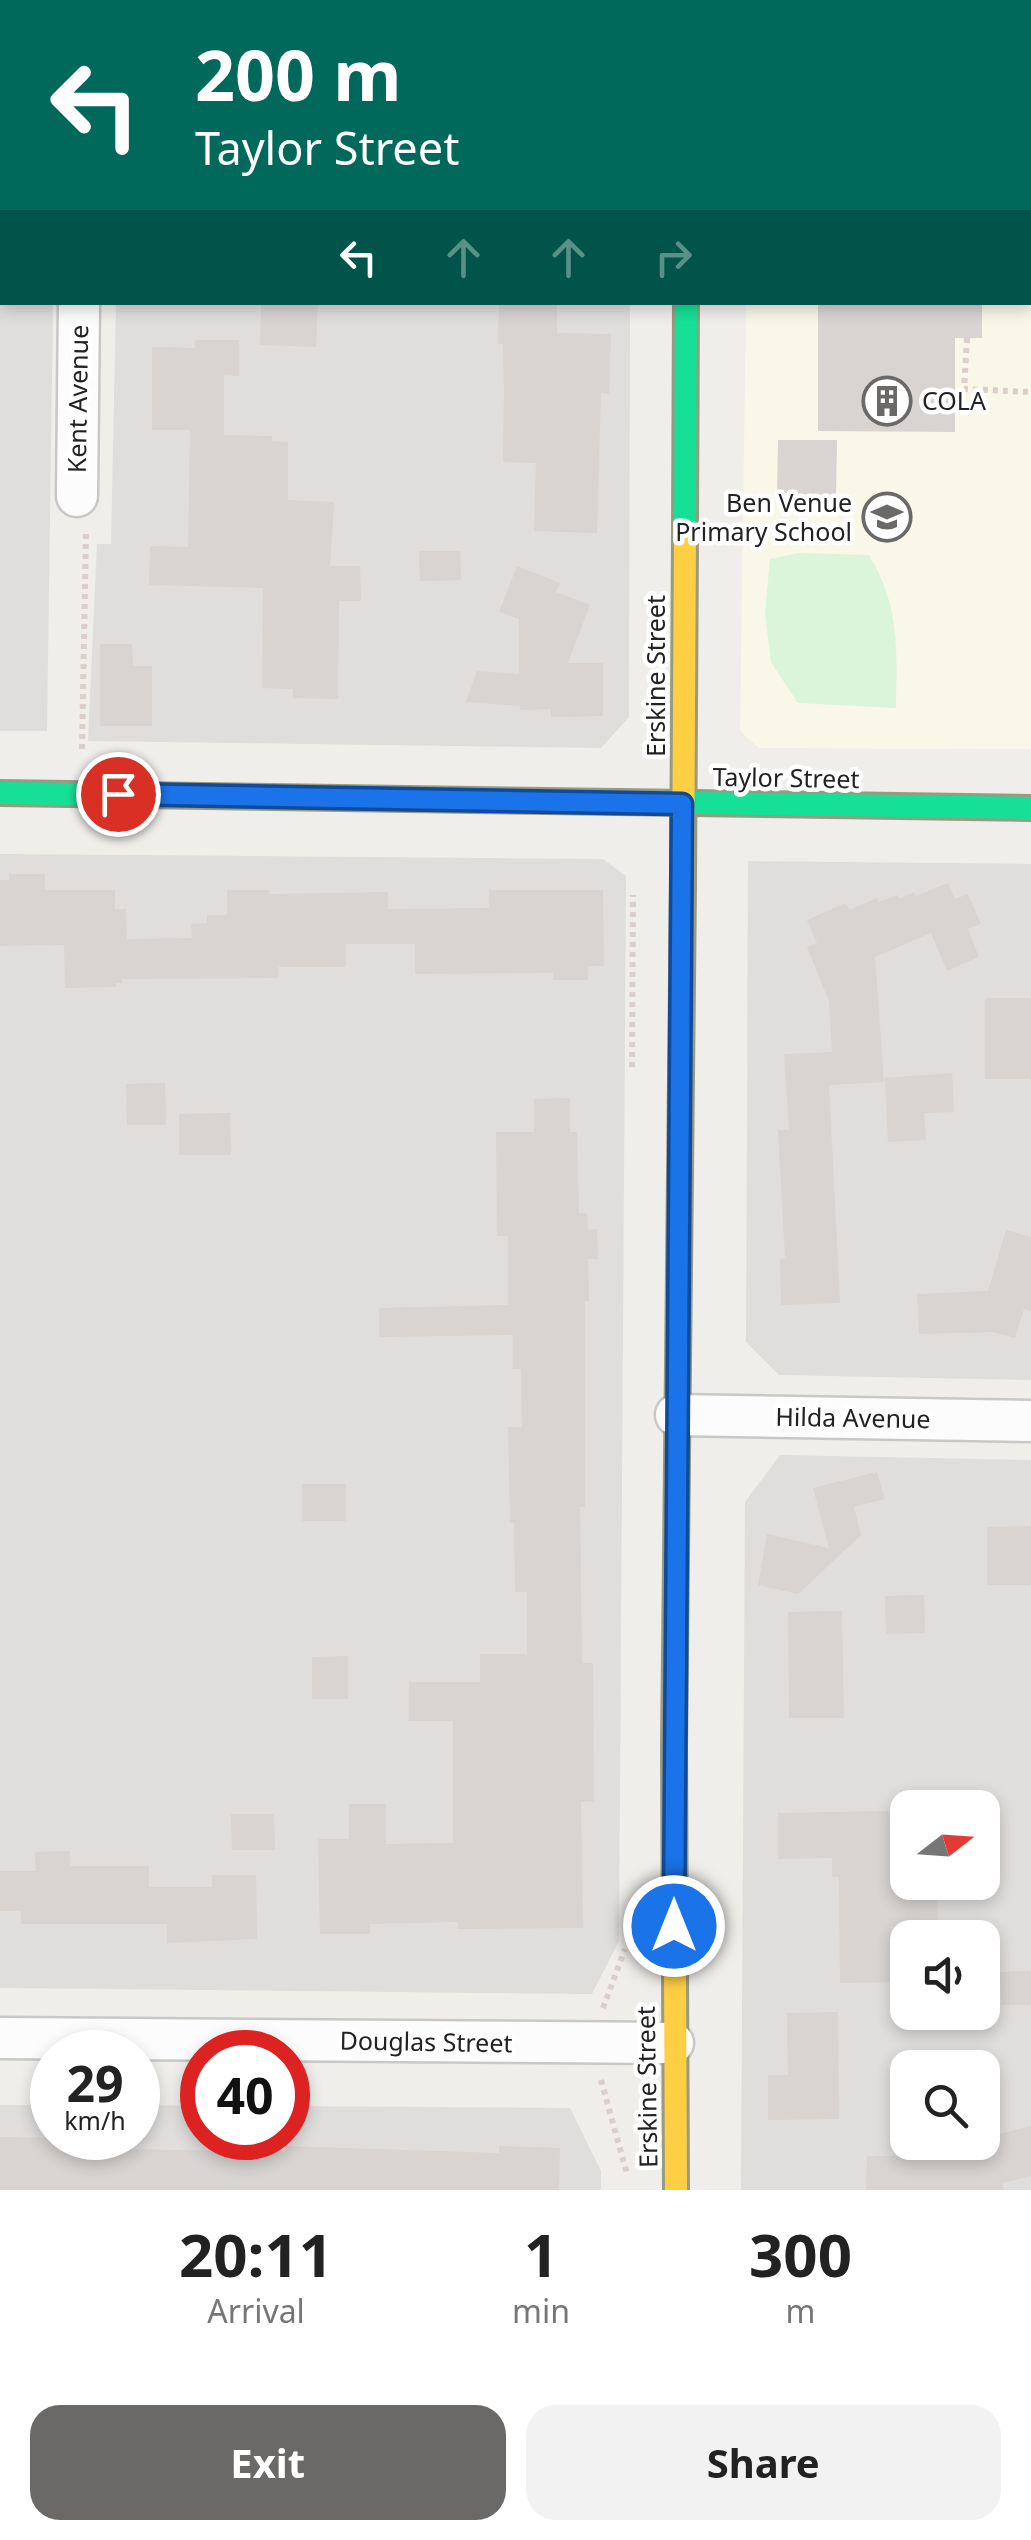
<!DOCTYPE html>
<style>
:root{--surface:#fff;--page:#f2f2f2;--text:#222;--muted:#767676;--accent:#6a6968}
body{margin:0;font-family:"Noto Sans",sans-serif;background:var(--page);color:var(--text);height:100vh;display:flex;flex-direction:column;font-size:38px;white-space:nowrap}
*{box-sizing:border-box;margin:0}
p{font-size:32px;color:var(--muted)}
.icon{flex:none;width:55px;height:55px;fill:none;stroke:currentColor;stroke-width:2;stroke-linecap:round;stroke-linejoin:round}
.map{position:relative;height:2190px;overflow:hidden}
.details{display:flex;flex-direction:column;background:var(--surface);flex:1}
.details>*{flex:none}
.hud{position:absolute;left:0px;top:0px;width:1032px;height:305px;box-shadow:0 5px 15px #0003;background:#00695c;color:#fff;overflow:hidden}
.needle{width:65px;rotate:73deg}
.tools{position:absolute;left:890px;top:1790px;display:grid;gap:20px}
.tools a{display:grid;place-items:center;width:110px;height:110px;border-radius:20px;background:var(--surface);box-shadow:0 5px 15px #0003;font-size:50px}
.speed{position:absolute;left:30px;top:2030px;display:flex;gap:20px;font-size:50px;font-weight:700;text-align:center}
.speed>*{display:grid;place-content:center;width:130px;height:130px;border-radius:50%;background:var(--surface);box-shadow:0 5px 15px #0003;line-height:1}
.speed small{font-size:25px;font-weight:400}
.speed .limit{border:15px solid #d22;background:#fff;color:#111}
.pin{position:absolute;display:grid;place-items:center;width:85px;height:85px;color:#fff;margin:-42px;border:5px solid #fff;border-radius:50%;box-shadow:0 2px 10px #0007}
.me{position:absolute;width:110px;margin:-55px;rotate:0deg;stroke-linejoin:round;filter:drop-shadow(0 0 8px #0008)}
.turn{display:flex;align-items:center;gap:35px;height:210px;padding:0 30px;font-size:45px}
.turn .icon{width:130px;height:130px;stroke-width:2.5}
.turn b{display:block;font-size:70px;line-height:85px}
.lanes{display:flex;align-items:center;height:95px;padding:0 30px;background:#0003;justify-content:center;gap:50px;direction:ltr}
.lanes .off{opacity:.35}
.eta{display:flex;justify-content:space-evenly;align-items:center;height:170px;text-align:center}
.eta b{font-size:60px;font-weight:700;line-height:70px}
.button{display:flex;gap:20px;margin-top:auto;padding:20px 30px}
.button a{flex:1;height:115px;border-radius:30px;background:var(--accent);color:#fff;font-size:40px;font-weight:700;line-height:115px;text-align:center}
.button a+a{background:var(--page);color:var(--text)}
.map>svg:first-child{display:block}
.residential{fill:#dfdedc;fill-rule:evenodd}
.education{fill:#f8f7e8}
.park{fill:#daf5da}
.building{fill:#d7d4d2}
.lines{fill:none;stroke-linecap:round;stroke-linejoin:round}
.street-casing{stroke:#c9c8c7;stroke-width:45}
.fast-casing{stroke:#999a82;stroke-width:28}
.slow-casing{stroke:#999a82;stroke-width:28}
.path{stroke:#dccecd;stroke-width:6;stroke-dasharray:5 5;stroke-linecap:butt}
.street{stroke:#fdfcfc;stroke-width:40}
.fast{stroke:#16e098;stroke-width:22}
.slow{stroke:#ffcf43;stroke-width:22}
.route-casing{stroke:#114b97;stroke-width:25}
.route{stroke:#1a73e8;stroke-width:18}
.labels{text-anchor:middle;stroke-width:9;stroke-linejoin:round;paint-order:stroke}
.street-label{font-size:25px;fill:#222;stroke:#fff}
.poi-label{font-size:25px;fill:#222;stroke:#fff;text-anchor:start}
</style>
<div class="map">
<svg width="1031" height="2190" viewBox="0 0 1031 2190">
<rect width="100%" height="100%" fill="#f0eeeb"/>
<g class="residential">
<path d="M0,0H58L2,2V302L53,303L47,731H0Z"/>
<path d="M124,0H632L124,2Z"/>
<path d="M116,303H630L629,717L601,748L88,741L97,544H111Z"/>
<path d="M0,854L603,859L626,876L619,1941L592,1994L0,1988Z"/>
<path d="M748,861L1031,864V1380L779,1375L746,1342Z"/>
<path d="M780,1455L1031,1460V2190H741L745,1502ZM908,1808H982V1882H908ZM908,1938H982V2012H908ZM908,2068H982V2142H908Z"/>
<path d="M0,2105H52V2138H138V2105L202,2106V2138H288V2106L570,2108L601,2171V2190H0Z"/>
</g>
<path class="education" d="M750,0H1031V749L759,748L740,731L746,303L1030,302V2Z"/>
<path class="park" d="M799,553L869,555C900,606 897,651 896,708L798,703L771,662L765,613L770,559Z"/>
<g class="building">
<path d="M261,302H318L316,347L260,345Z"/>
<path d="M499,302H557V333L611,334L609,394L601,393L597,533L534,531L536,463L503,462L504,390L503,344H498Z"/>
<path d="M818,302H982V338H955V432L818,431Z"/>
<path d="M195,340H239V376L224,375V435L272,436V441L288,442V500L334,502L330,566H360L361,601H339L338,699L293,698V689L262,688L263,588L149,585L150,546L188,547L190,430H152V347L195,348Z"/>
<path d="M778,440H837L836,496H777Z"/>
<path d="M419,551H460L461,580L420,581Z"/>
<path d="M517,566L560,583L556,592L590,605L568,663H603V716L551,717V709L520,710V706L466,702L477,671L519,674V619L499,612Z"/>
<path d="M100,644H132L133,666H152V726H100Z"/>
<path d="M9,874H45V890H115V909H126L127,939L192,938L191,924L207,923V915H227V890H269V894L388,892V909L489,908V890H603L604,966H588V980H553V973L415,974V944H346V967H278L279,978L122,979V983H116V987L65,988L64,945L0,946V880H9Z"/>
<path d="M948,883L955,899L968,894L981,924L968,929L979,957L947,971L931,933L875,957L884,1082L829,1085L840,1303L781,1305L780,1259L785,1258L778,1130H789L784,1054L832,1052L829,1001L807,947L817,943L807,920L846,903L849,910L877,898L879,902L897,895L899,899L914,892L916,896Z"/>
<rect x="985" y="998" width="46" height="81"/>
<path d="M952,1073L954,1112L924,1113L926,1140L888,1142L885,1078Z"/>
<path d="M165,1083L166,1125H127L126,1084Z"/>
<path d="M570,1098V1132H577L579,1213H587L588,1230L597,1229L598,1259H588L589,1301H585V1507H580L582,1663H593L594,1801L581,1802L583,1928L458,1929V1922L370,1924V1934H320L318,1839H349V1804H386V1844L453,1843V1721H409V1682H480V1654H527V1592H515L514,1523H510L508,1427H522L521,1369H513V1335L379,1337V1308L508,1305V1236H497L496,1132H534V1099Z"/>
<path d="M230,1113L231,1155H179V1114Z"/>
<path d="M1006,1230L1031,1237V1311L1024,1309L1015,1338L993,1332L919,1334L917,1294L988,1291Z"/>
<path d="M877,1472L885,1499L854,1507L861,1535L798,1594L758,1585L767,1534L829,1548L813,1488Z"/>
<rect x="302" y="1484" width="44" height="37"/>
<path d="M1031,1526V1585H987V1527Z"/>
<path d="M924,1595L925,1633L886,1634L885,1596Z"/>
<path d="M842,1611L844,1718H789L788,1612Z"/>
<path d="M348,1656V1699H312V1657Z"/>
<path d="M889,1811L890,1851H908V1882H937L938,1938H908V1982L840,1983L839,1877H832V1858L778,1859V1813Z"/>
<path d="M231,1814H274L275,1850H232Z"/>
<path d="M70,1851V1866H149V1887H212V1875H256L257,1939L167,1943V1924H21V1911H0V1871H36L35,1852Z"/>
<path d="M1031,1971V2005H1001L1000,1972Z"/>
<path d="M838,2012L839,2119L768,2120V2075H788L787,2013Z"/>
<path d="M1031,2126V2176L1002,2183L1004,2190H866L867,2156H928L924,2142H982V2138Z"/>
<path d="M0,2137L77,2138V2148L285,2152V2146L499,2153V2146L560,2148L559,2190H0Z"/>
</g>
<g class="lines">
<g class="street-casing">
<g id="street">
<path d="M83,2V0"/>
<path d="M77,496L79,302"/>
<path d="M676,1415L1031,1421"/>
<path d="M0,2038L673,2043"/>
</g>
</g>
<g class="fast-casing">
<g id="fast">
<path d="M689,0V2"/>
<path d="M685,534L686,302"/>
<path d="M0,793L1031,808"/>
<path d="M674,1749L683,885"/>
</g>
</g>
<g class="slow-casing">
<g id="slow">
<path d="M683,885L685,534"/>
<path d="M674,1749L676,2190"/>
</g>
</g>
<g class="path">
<path d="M995,2L996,0"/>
<path d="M967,338L964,389L1031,392"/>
<path d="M82,749L86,531"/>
<path d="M632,1067L633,895"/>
<path d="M603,2008L625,1949"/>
<path d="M601,2080L627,2174"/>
</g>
<use href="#street" class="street"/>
<use href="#fast" class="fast"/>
<use href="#slow" class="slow"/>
</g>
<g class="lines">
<g class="route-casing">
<path id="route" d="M118,794L682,804L674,1926"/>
</g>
<use href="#route" class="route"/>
</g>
<defs>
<g id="building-ring" transform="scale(2.5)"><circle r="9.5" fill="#fff" stroke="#6a6968" stroke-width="1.5"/><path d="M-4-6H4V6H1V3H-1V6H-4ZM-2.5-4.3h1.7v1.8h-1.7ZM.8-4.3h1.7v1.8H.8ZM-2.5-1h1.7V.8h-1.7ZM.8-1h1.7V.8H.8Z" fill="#6a6968"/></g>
<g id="school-ring" transform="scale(2.5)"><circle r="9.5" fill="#fff" stroke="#6a6968" stroke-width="1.5"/><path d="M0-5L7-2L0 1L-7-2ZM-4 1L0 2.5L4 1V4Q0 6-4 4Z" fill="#6a6968"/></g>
</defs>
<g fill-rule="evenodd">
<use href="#building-ring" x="887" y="401"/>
<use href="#school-ring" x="887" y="517"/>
</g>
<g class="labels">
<g class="street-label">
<text transform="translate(78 399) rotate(-89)" y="9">Kent Avenue</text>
<text transform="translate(656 676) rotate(-90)" y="9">Erskine Street</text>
<text transform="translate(786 778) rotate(1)" y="9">Taylor Street</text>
<text transform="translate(853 1418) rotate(1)" y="9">Hilda Avenue</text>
<text transform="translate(426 2042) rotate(1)" y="9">Douglas Street</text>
<text transform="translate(647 2087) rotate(-91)" y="9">Erskine Street</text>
</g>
<g class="poi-label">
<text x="922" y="410">COLA</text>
<text x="852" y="512" text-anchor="end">Ben Venue<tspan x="852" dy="29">Primary School</tspan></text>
</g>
</g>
</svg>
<div class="tools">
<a><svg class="needle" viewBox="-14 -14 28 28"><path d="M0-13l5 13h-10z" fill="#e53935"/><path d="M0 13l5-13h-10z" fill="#767676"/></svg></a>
<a><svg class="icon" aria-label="sound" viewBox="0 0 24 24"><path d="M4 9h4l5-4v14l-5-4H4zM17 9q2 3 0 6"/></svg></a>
<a><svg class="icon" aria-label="search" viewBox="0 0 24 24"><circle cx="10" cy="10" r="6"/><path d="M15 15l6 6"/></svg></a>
</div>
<div class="speed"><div>29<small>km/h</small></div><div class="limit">40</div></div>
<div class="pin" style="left:118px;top:794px;background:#d93025"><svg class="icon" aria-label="arrive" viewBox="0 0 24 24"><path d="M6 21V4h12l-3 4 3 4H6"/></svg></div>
<svg class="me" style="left:674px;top:1926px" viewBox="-20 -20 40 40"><circle r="17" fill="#1a73e8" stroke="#fff" stroke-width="3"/><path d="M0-11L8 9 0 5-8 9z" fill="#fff"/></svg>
<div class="hud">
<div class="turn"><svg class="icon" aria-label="left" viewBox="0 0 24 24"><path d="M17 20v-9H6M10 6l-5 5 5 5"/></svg><div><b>200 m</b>Taylor Street</div></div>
<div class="lanes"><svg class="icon" aria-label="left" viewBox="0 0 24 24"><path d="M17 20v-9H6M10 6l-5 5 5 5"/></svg><svg class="icon off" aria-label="ahead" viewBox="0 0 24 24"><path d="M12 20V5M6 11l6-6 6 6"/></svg><svg class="icon off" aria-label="ahead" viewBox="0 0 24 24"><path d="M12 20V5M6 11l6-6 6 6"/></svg><svg class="icon off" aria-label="right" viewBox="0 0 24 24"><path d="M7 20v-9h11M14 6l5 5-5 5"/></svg></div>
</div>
</div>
<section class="details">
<div class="eta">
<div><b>20:11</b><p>Arrival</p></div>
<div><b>1</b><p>min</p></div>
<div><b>300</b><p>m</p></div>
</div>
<div class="button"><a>Exit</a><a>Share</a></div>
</section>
